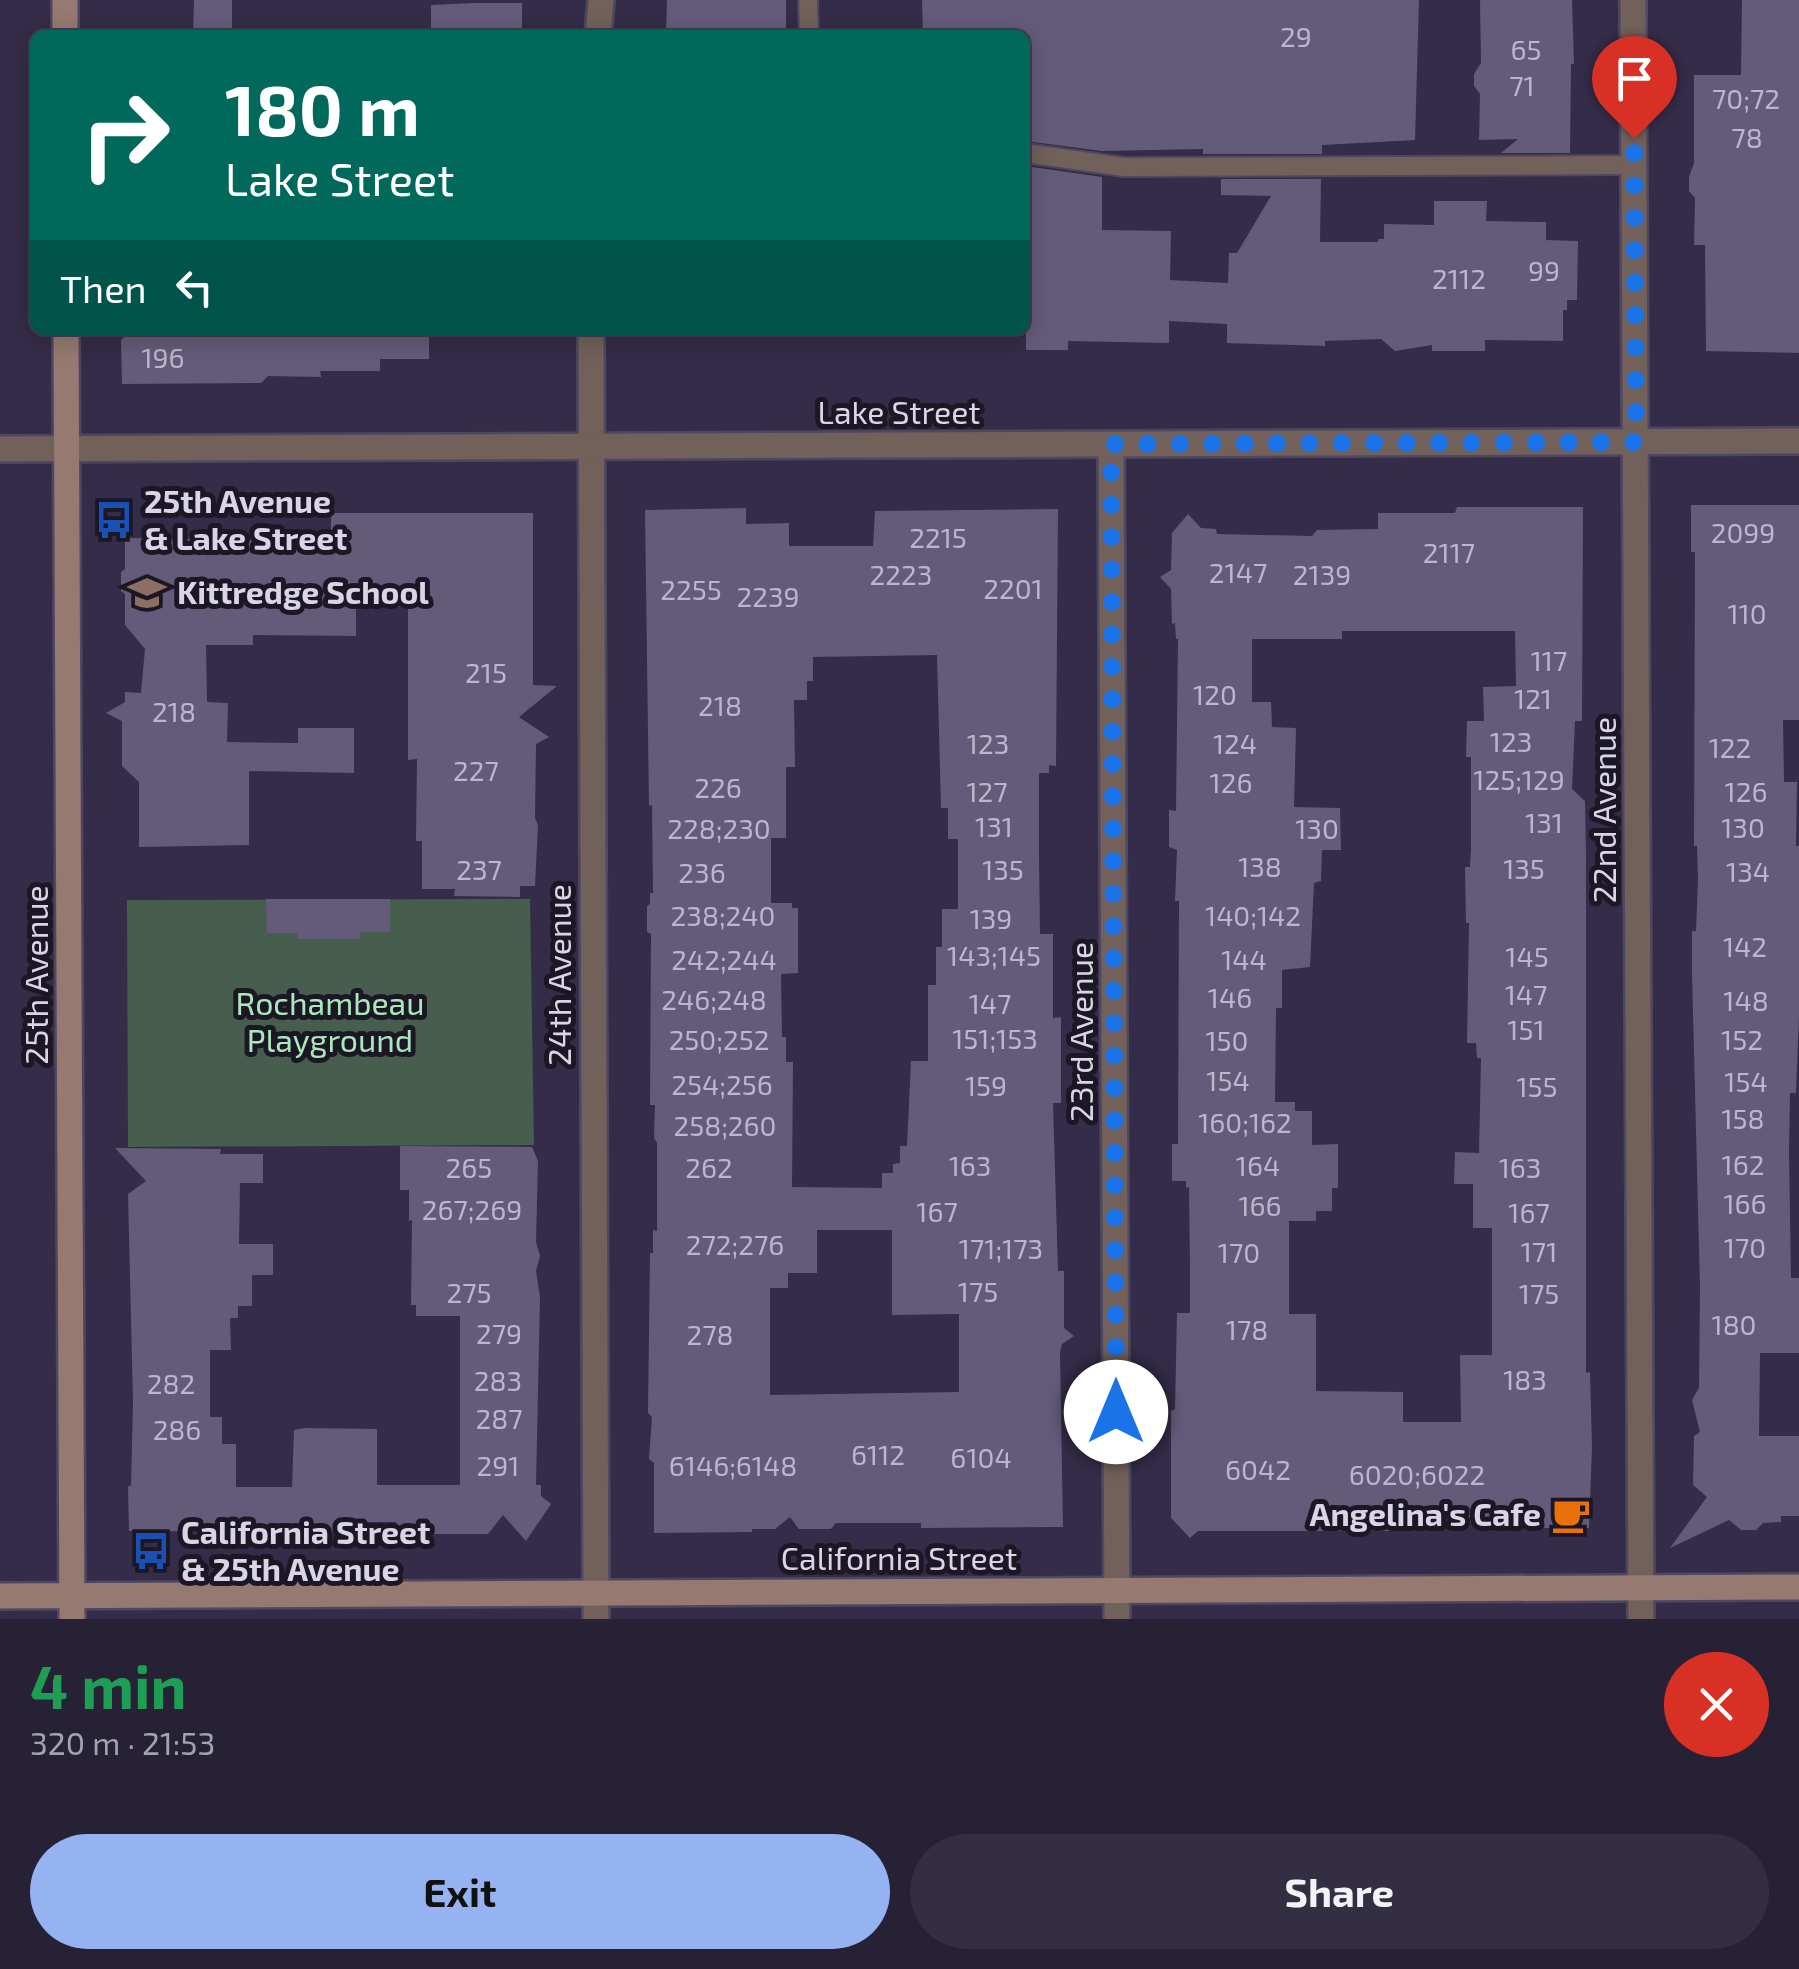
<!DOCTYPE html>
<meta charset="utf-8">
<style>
:root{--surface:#272136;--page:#332e42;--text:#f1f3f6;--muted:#a4a3ad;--line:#433e51;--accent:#95b2f1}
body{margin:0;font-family:"Exo 2",sans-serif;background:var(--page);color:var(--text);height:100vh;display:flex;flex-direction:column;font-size:38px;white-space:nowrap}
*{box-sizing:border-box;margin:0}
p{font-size:32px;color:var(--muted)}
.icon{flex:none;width:55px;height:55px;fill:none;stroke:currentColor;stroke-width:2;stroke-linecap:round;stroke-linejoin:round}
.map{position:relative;height:1619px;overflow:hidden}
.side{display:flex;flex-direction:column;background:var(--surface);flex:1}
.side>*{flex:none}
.guide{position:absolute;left:30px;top:30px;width:1000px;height:305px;border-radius:15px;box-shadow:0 5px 25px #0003,0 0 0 2px var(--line);background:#00695c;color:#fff;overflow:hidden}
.pin{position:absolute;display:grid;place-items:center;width:85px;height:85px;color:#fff;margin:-102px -42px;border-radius:50% 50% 50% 0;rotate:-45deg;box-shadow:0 0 10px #0007}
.pin .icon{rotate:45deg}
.me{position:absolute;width:110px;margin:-55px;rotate:0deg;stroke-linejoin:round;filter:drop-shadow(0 0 8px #0008)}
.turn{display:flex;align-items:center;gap:35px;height:210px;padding:0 30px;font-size:45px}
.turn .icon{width:130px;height:130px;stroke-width:2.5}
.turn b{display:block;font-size:70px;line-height:85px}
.then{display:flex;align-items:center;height:95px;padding:0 30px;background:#0003;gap:20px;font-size:38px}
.round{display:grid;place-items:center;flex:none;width:105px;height:105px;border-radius:52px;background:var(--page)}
.overview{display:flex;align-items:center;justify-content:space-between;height:170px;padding:0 30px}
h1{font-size:60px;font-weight:700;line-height:75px;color:#1e9e55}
.action{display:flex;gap:20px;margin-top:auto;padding:20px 30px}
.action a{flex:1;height:115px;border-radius:60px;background:var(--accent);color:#111;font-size:40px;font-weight:700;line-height:115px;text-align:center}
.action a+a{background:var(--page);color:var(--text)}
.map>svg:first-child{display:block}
.green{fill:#475e4e}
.building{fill:#635b79;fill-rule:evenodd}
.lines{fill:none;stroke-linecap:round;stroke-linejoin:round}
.lane-casing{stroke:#4e4761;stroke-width:22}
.street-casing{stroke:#4e4761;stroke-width:30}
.secondary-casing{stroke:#4e4761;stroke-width:30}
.lane{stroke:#72605a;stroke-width:18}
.street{stroke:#72605a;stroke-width:25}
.secondary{stroke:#967970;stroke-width:25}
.route{stroke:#1a73e8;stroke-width:18;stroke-dasharray:0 32.4}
.labels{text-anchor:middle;stroke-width:10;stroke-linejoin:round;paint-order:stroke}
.number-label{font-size:28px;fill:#bcb6cc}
.street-label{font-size:32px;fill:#d9d5e7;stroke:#1b1724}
.poi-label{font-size:32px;font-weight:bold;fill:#d9d5e7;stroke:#1b1724;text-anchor:start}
.park-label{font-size:32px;fill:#aae8bc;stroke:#1b1724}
</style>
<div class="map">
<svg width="1799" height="1619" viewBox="0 0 1799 1619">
<rect width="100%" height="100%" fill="#342c48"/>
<path class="green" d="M530,899L534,1145L128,1147L127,900Z"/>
<g class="building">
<path d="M194,0H232V35H193Z"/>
<path d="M667,0H786V35H666Z"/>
<path d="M922,0H1419L1415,140L1322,145V154H1203V149L1102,151L1025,141V35H923Z"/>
<path d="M1480,0H1572L1574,64H1571L1570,153H1501L1518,139L1479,140L1480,94L1474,86V74L1481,63Z"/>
<path d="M1742,0H1799V353L1706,351L1705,245H1694L1695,198L1689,191V177L1694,163V75H1741Z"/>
<path d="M474,3H522V35H431V5Z"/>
<path d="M1025,166L1102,177V230L1171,231L1170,280L1228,283L1229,253H1237L1271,196L1221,195V179H1321L1320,242H1378V239H1384V224L1434,225V201H1487L1486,221L1546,222V240L1578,241L1577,300H1567V310H1563V341L1485,340V351H1432V345L1395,351L1381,339L1325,341V346L1227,343V324L1169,321V343L1068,341V350H1026Z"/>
<path d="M231,330H429V359H380V371H320L321,377L268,376L261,383L122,384L121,340L130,332L231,333Z"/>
<path d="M1691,505H1799V720H1783L1784,782H1797L1796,846H1799V1015L1796,1093H1790L1789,1152L1791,1278H1799V1353H1760L1759,1436H1799V1516H1781V1522L1763,1523L1756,1530H1741L1729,1520L1670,1548L1707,1497L1693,1485L1694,1436L1700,1432L1692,1400L1699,1388L1700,1287L1692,973V931H1696L1698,879L1697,846H1694L1695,552H1691Z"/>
<path d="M1457,507H1583L1582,721H1575L1572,789L1585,801L1586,854V1373L1590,1372L1592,1447L1589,1528H1492L1490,1524L1445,1522L1395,1524V1531H1198L1190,1538L1171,1518V1411L1175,1409L1177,1313H1190V1271L1189,1187L1186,1188V1181H1172V1144H1178L1179,901H1175L1177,850L1169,847V810L1176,811L1178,639H1176L1175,623L1172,624L1171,589L1160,577L1171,570L1172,533L1188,514L1201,528L1216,529L1217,534L1312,536L1317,530L1378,529V513H1455ZM1342,631H1515L1516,686L1483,687L1484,721H1467L1466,757H1471V848L1470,867H1465L1466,923H1469L1467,1043H1476L1477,1058H1481L1479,1153L1455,1152L1454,1184H1473V1228H1492V1355H1460L1461,1422H1403V1392L1316,1391V1314H1289V1221H1316V1211H1332V1188H1338V1144L1312,1145V1111H1295V1102H1275L1276,1008H1282V970L1310,967L1314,883L1321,881L1322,850H1341L1340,808L1294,807L1296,728L1272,727L1271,702H1252V639H1342Z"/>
<path d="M746,508V524L789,523V546H873L875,511L1058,509L1056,766L1049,765V773H1039V859L1040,934H1053V1018L1061,1017V1103H1053L1058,1271H1064V1328L1074,1336L1062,1344L1060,1352L1063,1527L921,1528V1523H836L831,1529H799L790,1517L775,1529H752V1532L654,1533V1463L649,1459L652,1417L648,1413L650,1253H653V1230L657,1231V1143L654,1138L655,1105H650L651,934L647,932V906L650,904V893H653L652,805L649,806L645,510ZM937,655L941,808H948V839H958V909H942V947H936V985H928V1061H911L907,1146H900V1163L893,1164V1173H882V1188L792,1187L793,1062H786V1037H782L781,974L798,973V908H792V903H771V838H786V767H795L794,700H807V681H813V657ZM817,1230H892V1315L959,1314V1392L770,1395V1288H788V1273H817Z"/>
<path d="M331,513H533V685L557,686L519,717L549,737L536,744L535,818L538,825L535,886H520V897L454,896L455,889H422V841H416L417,759L408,760V607H356V636L253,635V645H206L207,702L228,703L227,742L298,743V728H354V773L249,771V845L139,847V782L122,766V721L106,713L125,702V692L141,693L145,649L125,625V594L121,591V572L125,569V538L331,541Z"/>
<path d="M266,899H390V932H360V939H298V933H267Z"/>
<path d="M400,1146L532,1147L538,1161L536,1242L540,1256L536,1271L540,1297L536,1485H541V1496L551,1504L526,1541L503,1515L488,1534H402L396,1522H335V1532L129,1531L128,1486H131L133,1402L128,1194L146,1181L115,1148L221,1149L220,1154H263V1183H240L239,1244H273V1275H252V1306H238V1318H230L231,1350H210V1417H222V1444H236V1487H292L294,1430L305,1428L377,1429V1485H460V1316H416V1305H411L412,1220L409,1221V1190H400Z"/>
</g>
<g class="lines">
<g class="lane-casing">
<g id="lane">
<path d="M808,0L809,35"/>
<path d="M1025,153L1124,167L1634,165"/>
</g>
</g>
<g class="street-casing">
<g id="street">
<path d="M1633,0L1641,1619"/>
<path d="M598,35L601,0"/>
<path d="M591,330L596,1619"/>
<path d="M1111,444L1117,1619"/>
<path d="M0,449L1799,441"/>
</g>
</g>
<g class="secondary-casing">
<g id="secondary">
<path d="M65,0V35"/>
<path d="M66,330L72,1619"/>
<path d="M0,1596L1799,1587"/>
</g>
</g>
<use href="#lane" class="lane"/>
<use href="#street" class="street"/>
<use href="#secondary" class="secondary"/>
</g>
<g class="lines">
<path class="route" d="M1116,1412L1111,444L1636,442L1634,138"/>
</g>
<defs>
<g id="bus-bare" transform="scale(3)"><path d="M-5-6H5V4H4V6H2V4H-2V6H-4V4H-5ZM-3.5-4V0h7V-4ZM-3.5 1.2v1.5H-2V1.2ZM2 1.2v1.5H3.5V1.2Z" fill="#1a4fb4" stroke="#1b1724" stroke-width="2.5" paint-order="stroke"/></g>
<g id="school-bare" transform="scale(3)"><path d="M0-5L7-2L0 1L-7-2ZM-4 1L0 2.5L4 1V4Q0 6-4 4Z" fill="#8d6e63" stroke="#1b1724" stroke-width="2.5" paint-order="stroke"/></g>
<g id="cafe-bare" transform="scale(3)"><path d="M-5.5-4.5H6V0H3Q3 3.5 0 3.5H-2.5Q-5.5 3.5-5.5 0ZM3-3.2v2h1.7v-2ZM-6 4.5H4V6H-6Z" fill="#e8710a" stroke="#1b1724" stroke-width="2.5" paint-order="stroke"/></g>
</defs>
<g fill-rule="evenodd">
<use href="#bus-bare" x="114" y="520"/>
<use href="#school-bare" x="147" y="593"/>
<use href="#cafe-bare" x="1571" y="1515"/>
<use href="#bus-bare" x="151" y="1551"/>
</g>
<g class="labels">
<g class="number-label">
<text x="1296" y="47">29</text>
<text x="1526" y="60">65</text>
<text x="1522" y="96">71</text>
<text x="1746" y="109">70;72</text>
<text x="1747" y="148">78</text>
<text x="1544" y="281">99</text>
<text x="1459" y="289">2112</text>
<text x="163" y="368">196</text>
<text x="1743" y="543">2099</text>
<text x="938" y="548">2215</text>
<text x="1449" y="563">2117</text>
<text x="1238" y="583">2147</text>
<text x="901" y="585">2223</text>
<text x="1322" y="585">2139</text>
<text x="1013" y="599">2201</text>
<text x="691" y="600">2255</text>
<text x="768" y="607">2239</text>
<text x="1747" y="624">110</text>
<text x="1549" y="671">117</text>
<text x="486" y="683">215</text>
<text x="1215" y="705">120</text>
<text x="1533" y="709">121</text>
<text x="720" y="716">218</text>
<text x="174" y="722">218</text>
<text x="1511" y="752">123</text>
<text x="988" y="754">123</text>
<text x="1235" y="754">124</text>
<text x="1730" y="758">122</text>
<text x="476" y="781">227</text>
<text x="1519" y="790">125;129</text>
<text x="1231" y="793">126</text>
<text x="718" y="798">226</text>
<text x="987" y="802">127</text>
<text x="1746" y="802">126</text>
<text x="1544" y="833">131</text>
<text x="994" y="837">131</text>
<text x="1743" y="838">130</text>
<text x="719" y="839">228;230</text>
<text x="1317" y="839">130</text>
<text x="1260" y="877">138</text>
<text x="1524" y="879">135</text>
<text x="479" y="880">237</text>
<text x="1003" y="880">135</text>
<text x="1748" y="882">134</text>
<text x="702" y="883">236</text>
<text x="723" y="926">238;240</text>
<text x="1253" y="926">140;142</text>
<text x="991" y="929">139</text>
<text x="1745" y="957">142</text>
<text x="994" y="966">143;145</text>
<text x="1527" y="967">145</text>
<text x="724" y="970">242;244</text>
<text x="1244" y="970">144</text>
<text x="1526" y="1005">147</text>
<text x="1230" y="1008">146</text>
<text x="714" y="1010">246;248</text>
<text x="1746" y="1011">148</text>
<text x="990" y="1014">147</text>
<text x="1526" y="1040">151</text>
<text x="995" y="1049">151;153</text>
<text x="719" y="1050">250;252</text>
<text x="1742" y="1050">152</text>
<text x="1227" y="1051">150</text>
<text x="1228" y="1091">154</text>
<text x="1746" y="1092">154</text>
<text x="722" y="1095">254;256</text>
<text x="986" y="1096">159</text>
<text x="1537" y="1097">155</text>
<text x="1743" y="1129">158</text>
<text x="1245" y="1133">160;162</text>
<text x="725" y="1136">258;260</text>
<text x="1743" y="1175">162</text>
<text x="970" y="1176">163</text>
<text x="1258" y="1176">164</text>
<text x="469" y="1178">265</text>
<text x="709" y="1178">262</text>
<text x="1520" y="1178">163</text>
<text x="1745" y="1214">166</text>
<text x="1260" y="1216">166</text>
<text x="472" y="1220">267;269</text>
<text x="937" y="1222">167</text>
<text x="1529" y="1223">167</text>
<text x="735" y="1255">272;276</text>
<text x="1745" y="1258">170</text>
<text x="1001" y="1259">171;173</text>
<text x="1539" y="1262">171</text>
<text x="1239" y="1263">170</text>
<text x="978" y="1302">175</text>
<text x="469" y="1303">275</text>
<text x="1539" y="1304">175</text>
<text x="1734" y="1335">180</text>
<text x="1247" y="1340">178</text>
<text x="499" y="1344">279</text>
<text x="710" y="1345">278</text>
<text x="1525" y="1390">183</text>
<text x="498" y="1391">283</text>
<text x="171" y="1394">282</text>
<text x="499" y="1429">287</text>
<text x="177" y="1440">286</text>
<text x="878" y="1465">6112</text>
<text x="981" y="1468">6104</text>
<text x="498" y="1476">291</text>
<text x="733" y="1476">6146;6148</text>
<text x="1258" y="1480">6042</text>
<text x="1417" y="1485">6020;6022</text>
</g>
<g class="street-label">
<text x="899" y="424">Lake Street</text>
<text transform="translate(1605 810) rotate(-90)" y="11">22nd Avenue</text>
<text transform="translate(37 975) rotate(-90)" y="11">25th Avenue</text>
<text transform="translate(560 975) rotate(-90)" y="11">24th Avenue</text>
<text transform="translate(1082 1032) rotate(-90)" y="11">23rd Avenue</text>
<text x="899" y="1570">California Street</text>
</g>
<g class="poi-label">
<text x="144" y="513">25th Avenue<tspan x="144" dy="37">&amp; Lake Street</tspan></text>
<text x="177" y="604">Kittredge School</text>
<text x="1541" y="1526" text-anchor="end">Angelina's Cafe</text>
<text x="181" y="1544">California Street<tspan x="181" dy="37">&amp; 25th Avenue</tspan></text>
</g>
<g class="park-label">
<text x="330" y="1015">Rochambeau<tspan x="330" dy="37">Playground</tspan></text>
</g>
</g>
</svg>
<div class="pin" style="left:1634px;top:138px;background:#d93025"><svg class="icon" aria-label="arrive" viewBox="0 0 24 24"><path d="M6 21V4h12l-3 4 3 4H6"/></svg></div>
<svg class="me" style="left:1116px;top:1412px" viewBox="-20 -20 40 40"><circle r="19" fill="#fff"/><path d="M0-13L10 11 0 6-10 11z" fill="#1a73e8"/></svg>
<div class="guide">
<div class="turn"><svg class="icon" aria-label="right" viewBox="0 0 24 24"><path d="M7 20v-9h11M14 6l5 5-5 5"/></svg><div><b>180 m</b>Lake Street</div></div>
<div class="then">Then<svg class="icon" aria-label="left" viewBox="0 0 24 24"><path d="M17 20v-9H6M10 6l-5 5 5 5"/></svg></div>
</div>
</div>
<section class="side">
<div class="overview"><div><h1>4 min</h1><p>320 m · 21:53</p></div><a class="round" style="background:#d93025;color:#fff"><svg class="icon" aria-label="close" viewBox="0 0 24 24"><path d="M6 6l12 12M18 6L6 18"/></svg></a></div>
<div class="action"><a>Exit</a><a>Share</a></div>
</section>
